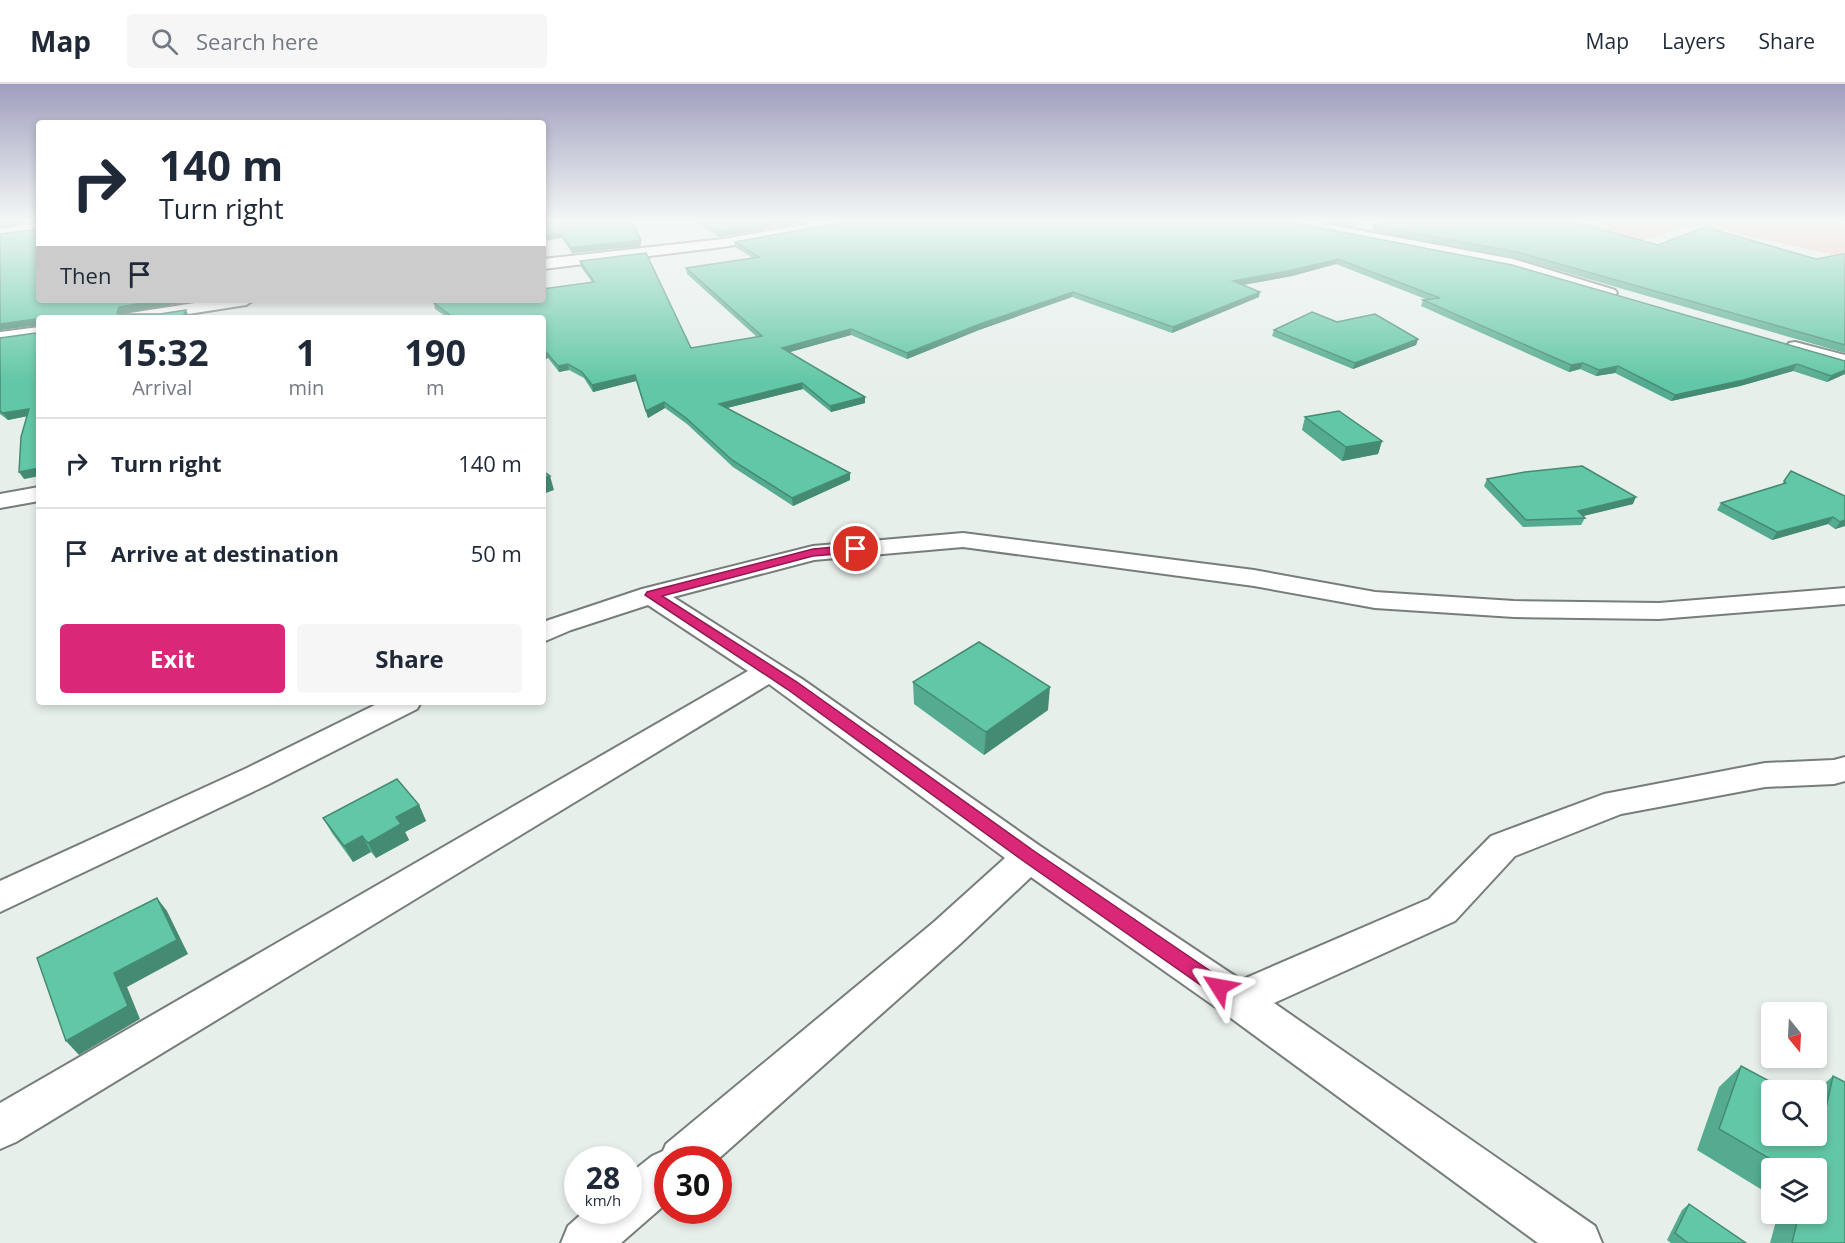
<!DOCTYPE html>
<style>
:root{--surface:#fff;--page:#f6f6f7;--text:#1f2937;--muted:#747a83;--line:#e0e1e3;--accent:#db2777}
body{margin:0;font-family:"Open Sans",sans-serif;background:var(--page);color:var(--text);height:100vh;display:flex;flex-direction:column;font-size:22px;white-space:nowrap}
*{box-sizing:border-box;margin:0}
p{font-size:20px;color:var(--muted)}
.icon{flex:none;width:33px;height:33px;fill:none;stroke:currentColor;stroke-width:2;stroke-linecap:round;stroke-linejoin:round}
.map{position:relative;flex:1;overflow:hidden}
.side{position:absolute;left:36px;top:231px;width:510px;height:390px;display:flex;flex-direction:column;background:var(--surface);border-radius:6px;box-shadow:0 3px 9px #0003}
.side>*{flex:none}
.hud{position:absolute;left:36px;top:36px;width:510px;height:183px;border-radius:6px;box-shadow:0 3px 9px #0003;background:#fff;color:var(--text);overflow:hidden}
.needle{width:39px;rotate:162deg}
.buttons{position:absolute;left:1761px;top:918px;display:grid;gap:12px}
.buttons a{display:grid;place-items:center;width:66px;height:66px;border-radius:6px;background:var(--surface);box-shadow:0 3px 9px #0003;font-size:30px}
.speed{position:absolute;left:564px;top:1062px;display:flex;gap:12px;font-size:30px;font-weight:700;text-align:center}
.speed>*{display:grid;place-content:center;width:78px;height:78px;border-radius:50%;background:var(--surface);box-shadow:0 3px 9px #0003;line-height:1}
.speed small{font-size:15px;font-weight:400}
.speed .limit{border:9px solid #d22;background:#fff;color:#111}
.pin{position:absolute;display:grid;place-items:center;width:51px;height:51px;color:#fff;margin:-26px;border:3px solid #fff;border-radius:50%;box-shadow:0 2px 6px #0007}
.me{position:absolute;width:66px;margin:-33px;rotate:304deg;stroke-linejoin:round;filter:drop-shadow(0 0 4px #0008)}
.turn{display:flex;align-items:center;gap:21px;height:126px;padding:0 24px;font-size:27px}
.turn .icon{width:78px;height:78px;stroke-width:2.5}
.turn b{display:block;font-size:42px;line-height:51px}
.then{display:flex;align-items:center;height:57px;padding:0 24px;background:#0003;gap:12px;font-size:22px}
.eta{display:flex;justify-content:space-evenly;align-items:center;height:102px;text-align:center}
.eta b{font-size:36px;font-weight:700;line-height:42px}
.action{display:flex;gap:12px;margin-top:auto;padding:12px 24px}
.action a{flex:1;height:69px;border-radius:6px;background:var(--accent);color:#fff;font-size:24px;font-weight:700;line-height:69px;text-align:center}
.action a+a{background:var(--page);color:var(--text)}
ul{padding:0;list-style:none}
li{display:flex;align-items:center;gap:18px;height:90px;padding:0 24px;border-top:2px solid var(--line)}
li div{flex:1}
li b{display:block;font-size:22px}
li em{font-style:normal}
header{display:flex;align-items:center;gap:36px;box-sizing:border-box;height:84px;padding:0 30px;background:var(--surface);border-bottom:2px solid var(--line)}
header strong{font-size:28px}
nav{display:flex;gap:33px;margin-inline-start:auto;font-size:21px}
.search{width:420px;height:54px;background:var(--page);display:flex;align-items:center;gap:15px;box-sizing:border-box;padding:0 21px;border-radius:6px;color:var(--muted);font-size:22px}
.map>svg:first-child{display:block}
.green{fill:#f8bdbc}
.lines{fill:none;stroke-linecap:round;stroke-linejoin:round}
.street-casing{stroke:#767d7a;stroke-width:4}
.street{fill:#fff;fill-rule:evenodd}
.wall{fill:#54ab8f}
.shaded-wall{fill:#458b74}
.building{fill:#62c7a6;stroke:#458b74;stroke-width:1.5}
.route{fill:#db2777;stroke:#8e194d;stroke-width:1.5}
</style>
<header>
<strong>Map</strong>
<div class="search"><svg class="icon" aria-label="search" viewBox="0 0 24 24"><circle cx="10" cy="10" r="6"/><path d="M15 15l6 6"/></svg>Search here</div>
<nav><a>Map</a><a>Layers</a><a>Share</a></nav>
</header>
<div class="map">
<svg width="1845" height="1159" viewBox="0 0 1845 1159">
<rect width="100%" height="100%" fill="#e7efeb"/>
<path class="green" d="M1605,136H1845V173L1697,141L1605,166L1571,155Z"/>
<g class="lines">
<g class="street-casing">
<g id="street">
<path d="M829,136H857L850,140L723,163L543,185V175L723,155Z"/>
<path d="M1277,136H1304L1513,175L1615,206L1617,209L1609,214L1510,184L1284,140Z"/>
<path d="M39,139V147L0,153V145Z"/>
<path d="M214,216H254L246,221L163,234H122L124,230L130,229Z"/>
<path d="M39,243V253L0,258V248Z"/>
<path d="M1795,258L1845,271V283L1789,267L1786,263L1789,259Z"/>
<path d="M39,403V417L0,424V410Z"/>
<path d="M963,449L1254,486L1375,508L1514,517L1659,519L1845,504V520L1659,535L1514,533L1375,524L1254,502L963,463L814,476L673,513L802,595L1040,762L1241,896L1429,815L1491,752L1604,710L1765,679L1834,676L1845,673V697L1834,700L1765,703L1621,730L1515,772L1455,837L1274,919L1595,1142L1602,1159H1538L1224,929L1031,793L960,860L717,1076H668V1118L621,1159H561L568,1142L586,1126H628V1091L652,1072L663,1067L666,1060L934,838L1005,774L769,600L16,1058L0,1065V1019L748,587L648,521L571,546L543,558V538L642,505L813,462Z"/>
<path d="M381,618H421L417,625L269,700L0,828V797L247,684Z"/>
</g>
</g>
<use href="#street" class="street"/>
</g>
<g class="wall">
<path d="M543,136L641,162L572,169L562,154Z"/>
<path d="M692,136H818L719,153Z"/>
<path d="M1314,136H1351L1357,138L1356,144Z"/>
<path d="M1285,137L1845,277V290L1827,298L1793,287L1740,302L1671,317L1615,289L1596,292L1580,285L1569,288L1421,222L1423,216H1428L1336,180L1292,192L1243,201L1259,213L1172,249L1072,213L979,246L907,275L851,251L790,268L865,319L831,328L803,305L727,324L850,389V396L793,422L733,383L687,340L665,324L648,334L636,297L593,308L584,294L569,286L559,288L548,274L543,276V234H448L435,225L434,219L592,198L581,183L580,177L691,264L757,253L687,190L686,184L753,174L735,163V158Z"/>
<path d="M1373,141L1658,161L1816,175L1845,170V269L1519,175L1372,147Z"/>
<path d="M0,150L122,229L121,230L189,232L188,234H39V392L24,395L27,332L8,336L0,330V254L36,249L38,247V241L0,246Z"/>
<path d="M1337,238L1418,255L1416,261L1353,285L1272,252L1274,246Z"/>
<path d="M1305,333L1382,357L1378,370L1342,377L1302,346Z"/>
<path d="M1791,387L1845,412V442L1835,445L1828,440L1772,456L1717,426L1721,419L1782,400Z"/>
<path d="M1487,395L1633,420L1583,432L1585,434L1581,441L1523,443L1484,402Z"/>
<path d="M913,598L1048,626L984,671L914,620Z"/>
<path d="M419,721L426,737L405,748L409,756L376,774L371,768L353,778L332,749L323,734Z"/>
<path d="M1741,982L1816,1052V1007L1833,992L1845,1159H1770L1778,1130H1816V1084H1772V1112L1697,1066L1719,1003Z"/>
<path d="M1689,1120L1746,1159H1671L1667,1156L1682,1126Z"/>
</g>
<g class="shaded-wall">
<path d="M11,136H26L25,139L0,143V138Z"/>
<path d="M789,136H818L719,153V148Z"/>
<path d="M561,149L562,154L543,157V152Z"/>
<path d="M641,156V162L572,169L571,164Z"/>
<path d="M1338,175L1336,180L1292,192L1232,203L1233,197Z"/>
<path d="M1073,208L1072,213L979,246L907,275V269L980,240Z"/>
<path d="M1260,208L1259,213L1172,249L1173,243Z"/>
<path d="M162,216H200L122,229L120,234L117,229L119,223Z"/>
<path d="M186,226L189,232L188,234H182Z"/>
<path d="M35,235L39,241L0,246V240Z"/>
<path d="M851,245V251L783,270L782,264Z"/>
<path d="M1418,255L1416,261L1353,285L1355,279Z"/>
<path d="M546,268L548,274L543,276V269Z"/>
<path d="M1583,279L1580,285L1569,288L1571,281Z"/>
<path d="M568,280L569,286L559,288L558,282Z"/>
<path d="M1797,280L1793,287L1740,302L1671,317L1675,311Z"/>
<path d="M1618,282L1615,289L1596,292L1599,286Z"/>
<path d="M1845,286V290L1827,298L1831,292Z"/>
<path d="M635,291L636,297L593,308L592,301Z"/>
<path d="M802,299L803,305L719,326V320Z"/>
<path d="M865,313V319L831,328L830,322Z"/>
<path d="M664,318L665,324L648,334L646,327Z"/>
<path d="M29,325L33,331L8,336L3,329Z"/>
<path d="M1382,357L1378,370L1342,377L1346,363Z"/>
<path d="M39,384V392L24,395L19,388Z"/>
<path d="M850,389V396L793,422L792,414Z"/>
<path d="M550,392L554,406L543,410V394Z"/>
<path d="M1636,413L1633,420L1575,434L1578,427Z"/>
<path d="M1833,433L1828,440L1772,456L1777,448Z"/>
<path d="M1845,436V442L1835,445L1840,438Z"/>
<path d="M1050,603L1048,626L984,671L986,648Z"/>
<path d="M419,721L426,737L405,748L409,756L376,774L368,759L396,733Z"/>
<path d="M362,752L371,768L353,778L344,762Z"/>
<path d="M157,814L167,827L188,870L127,903L140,935L79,971L66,957L114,889Z"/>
</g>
<g class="building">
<path d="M0,136H11L0,138Z"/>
<path d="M543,136H631L641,156L571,164L561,149L543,152Z"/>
<path d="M699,136H789L719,148Z"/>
<path d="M853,136H1282L1285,137L1512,181L1845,277V286L1831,292L1797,280L1744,296L1675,311L1618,282L1599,286L1583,279L1571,281L1423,216L1440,214L1338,175L1293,186L1233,197L1260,208L1173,243L1073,208L980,240L907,269L851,245L782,264L865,313L830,322L802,299L719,320L850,389L792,414L732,376L686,334L664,318L646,327L635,291L592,301L582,288L568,280L558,282L546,268L543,269V234H454L434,219L456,216H543V205L594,198L580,177L646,169L691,264L762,252L686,184L759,173L735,158L850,137Z"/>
<path d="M1342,136H1351L1357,138Z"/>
<path d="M1398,136H1567L1658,161L1705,143L1816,175L1843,170H1845V261L1521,169L1373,141Z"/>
<path d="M39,145V216H162L119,223L117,229L119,230H160L186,226L182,234H39V384L19,388L21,353L29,325L3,329L0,327V254L36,249L38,247V237L35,235L0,240V150Z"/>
<path d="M1312,228L1337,238L1375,230L1418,255L1355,279L1274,246Z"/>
<path d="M1339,327L1382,357L1346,363L1305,333Z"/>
<path d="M1582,382L1636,413L1578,427L1585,434L1526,436L1487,395L1525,388Z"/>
<path d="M543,387L550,392L543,394Z"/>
<path d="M1791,387L1845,412V436L1840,438L1833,433L1777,448L1721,419L1786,399L1784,397Z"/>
<path d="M979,558L1050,603L986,648L913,598Z"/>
<path d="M397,695L419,721L396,733L401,740L368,759L362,752L344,762L323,734Z"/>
<path d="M157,814L177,856L114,889L128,922L66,957L37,874Z"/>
<path d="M1741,982L1786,1006H1772V1052H1816V1023L1825,1028L1833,992L1845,998V1159H1792L1799,1130H1816V1084H1786L1719,1045Z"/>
<path d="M1689,1120L1746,1159H1688L1675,1149Z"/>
</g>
<linearGradient id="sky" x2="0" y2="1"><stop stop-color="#a09ebe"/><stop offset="0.46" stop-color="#f4f8f6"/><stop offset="1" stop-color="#f4f8f6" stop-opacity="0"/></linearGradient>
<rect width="1845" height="298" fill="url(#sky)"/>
<path class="route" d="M856,461L860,462V468L813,472L662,512L797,598L1034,767L1225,897L1228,903L1225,909L1219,911L1212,909L1022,776L787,605L645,511L647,508L813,465Z"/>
</svg>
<div class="buttons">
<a><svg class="needle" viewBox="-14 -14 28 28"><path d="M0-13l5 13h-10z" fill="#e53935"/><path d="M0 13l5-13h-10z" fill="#747a83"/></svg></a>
<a><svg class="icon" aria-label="search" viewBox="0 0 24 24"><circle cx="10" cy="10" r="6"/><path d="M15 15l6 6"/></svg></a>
<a><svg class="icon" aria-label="layers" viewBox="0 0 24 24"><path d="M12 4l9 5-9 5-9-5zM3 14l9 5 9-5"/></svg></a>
</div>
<div class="speed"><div>28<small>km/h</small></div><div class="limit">30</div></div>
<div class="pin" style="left:856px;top:465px;background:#d93025"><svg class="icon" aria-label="arrive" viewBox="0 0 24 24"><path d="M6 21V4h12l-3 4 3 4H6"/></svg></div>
<svg class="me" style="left:1219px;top:903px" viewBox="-20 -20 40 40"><path d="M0-17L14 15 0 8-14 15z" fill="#db2777" stroke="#fff" stroke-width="4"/></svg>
<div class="hud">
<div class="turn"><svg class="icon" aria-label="right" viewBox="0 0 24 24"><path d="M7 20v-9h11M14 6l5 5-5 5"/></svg><div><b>140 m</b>Turn right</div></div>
<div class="then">Then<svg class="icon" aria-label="arrive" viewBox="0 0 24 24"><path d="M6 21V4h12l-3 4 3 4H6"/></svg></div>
</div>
<section class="side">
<div class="eta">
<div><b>15:32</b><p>Arrival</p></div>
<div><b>1</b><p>min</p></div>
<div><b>190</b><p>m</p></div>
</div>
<ul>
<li><svg class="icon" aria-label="right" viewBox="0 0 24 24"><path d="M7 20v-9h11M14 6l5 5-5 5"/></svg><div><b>Turn right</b></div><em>140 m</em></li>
<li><svg class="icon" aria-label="arrive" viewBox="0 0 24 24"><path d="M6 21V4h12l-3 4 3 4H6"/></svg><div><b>Arrive at destination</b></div><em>50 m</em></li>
</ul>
<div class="action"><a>Exit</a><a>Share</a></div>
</section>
</div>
